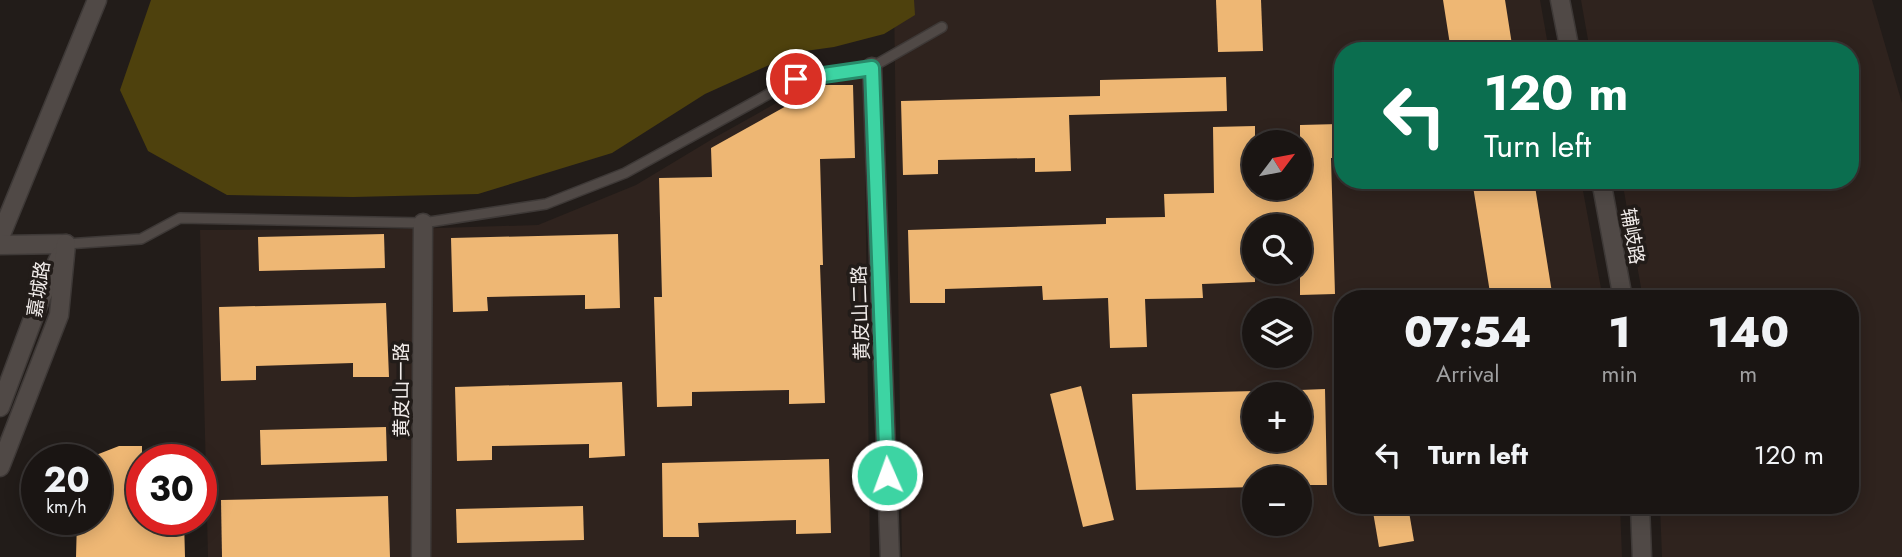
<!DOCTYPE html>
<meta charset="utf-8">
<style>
:root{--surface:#1a1513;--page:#231e1c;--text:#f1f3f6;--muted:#9f9fa0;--line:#383433}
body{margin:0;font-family:Jost,"Noto Sans SC",sans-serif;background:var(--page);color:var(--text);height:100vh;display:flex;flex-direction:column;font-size:26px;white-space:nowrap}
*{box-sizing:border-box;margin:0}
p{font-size:23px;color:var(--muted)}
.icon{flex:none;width:38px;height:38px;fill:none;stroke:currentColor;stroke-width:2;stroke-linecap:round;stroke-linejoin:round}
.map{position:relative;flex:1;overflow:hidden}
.details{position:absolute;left:1334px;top:290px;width:525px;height:224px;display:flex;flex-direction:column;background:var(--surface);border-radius:28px;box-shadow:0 4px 18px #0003,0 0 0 2px var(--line)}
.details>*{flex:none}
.guide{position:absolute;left:1334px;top:42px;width:525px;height:147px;border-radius:28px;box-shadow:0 4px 18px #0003,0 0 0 2px var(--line);background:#0b6e4f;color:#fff;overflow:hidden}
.needle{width:46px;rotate:58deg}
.tools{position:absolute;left:1242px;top:130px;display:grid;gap:14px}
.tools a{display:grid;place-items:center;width:70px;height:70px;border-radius:50%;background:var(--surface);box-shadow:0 4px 18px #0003,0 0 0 2px var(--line);font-size:35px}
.speed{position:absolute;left:21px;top:444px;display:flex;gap:14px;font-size:35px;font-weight:700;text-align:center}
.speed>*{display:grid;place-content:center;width:91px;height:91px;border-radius:50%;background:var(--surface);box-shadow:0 4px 18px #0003,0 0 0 2px var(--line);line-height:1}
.speed small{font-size:18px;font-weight:400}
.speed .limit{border:10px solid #d22;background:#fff;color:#111}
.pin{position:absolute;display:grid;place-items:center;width:60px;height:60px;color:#fff;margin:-30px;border:4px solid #fff;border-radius:50%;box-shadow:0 2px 7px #0007}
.me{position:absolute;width:77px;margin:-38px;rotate:358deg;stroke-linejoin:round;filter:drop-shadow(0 0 5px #0008)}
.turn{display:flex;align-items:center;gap:24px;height:147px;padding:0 35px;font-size:32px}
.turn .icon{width:91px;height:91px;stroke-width:2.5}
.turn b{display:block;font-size:49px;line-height:60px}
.eta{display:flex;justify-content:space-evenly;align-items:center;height:119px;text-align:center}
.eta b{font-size:42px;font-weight:800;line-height:49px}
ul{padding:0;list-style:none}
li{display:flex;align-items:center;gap:21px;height:91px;padding:0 35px}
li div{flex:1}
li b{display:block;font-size:26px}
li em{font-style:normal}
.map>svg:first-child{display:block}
.built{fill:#2f231e;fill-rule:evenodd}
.green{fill:#4e410d}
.building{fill:#eeb774}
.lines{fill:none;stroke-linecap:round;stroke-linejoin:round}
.lane-casing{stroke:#3e3937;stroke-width:12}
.street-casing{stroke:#3e3937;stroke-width:21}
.lane{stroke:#504946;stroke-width:9}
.street{stroke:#504946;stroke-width:18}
.route-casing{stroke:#288a6a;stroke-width:18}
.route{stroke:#3dd4a3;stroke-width:12}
.labels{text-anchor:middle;stroke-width:7;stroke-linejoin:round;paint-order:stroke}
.street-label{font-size:19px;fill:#f1ecea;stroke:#221c19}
</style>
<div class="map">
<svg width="1902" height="557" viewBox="0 0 1902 557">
<rect width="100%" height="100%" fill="#221c19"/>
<g class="built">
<path d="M894,0H1540L1549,51H1342V180H1581L1603,299H1342V506H1620L1622,557H902ZM1255,142H1300V187H1255ZM1255,226H1300V271H1255ZM1255,310H1300V355H1255ZM1255,394H1300V439H1255ZM1255,478H1300V523H1255Z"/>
<path d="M1581,0H1872L1902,103V557H1662L1660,506H1850V299H1643L1622,180H1850V51H1590Z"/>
<path d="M864,75L870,557H208L200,230L407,229L538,225L636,185L714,138L794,93Z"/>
</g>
<path class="green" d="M151,0H914L915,15L884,34L834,47L798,52L705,94L612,153L478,194L353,197L227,195L148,151L120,90Z"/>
<g class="building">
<path d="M1216,0H1261L1263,51L1218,52Z"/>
<path d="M1443,0H1505L1513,51H1451Z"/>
<path d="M1226,77L1227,111L1069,115L1071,171L1035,172V158L938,160V174L903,175L901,101L1100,96V80Z"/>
<path d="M824,85H853L855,158L820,159L823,265H820L825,403L789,404V390L692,392V406L657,407L654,297H662L659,178L712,177L711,148Z"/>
<path d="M1339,124L1340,158H1331L1335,294L1300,295V226H1255V282L1202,284L1203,298L1145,299L1147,347L1110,348L1108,298L1043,300L1042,286L945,289V303H910L908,230L1106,224V218L1165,217L1164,194L1214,193L1213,127L1255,126V192L1300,191V125Z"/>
<path d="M1472,180H1534L1553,299H1491Z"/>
<path d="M384,234L385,268L259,271L258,237Z"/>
<path d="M618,234L620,308L585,309V295L487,297L488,311L453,312L451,238Z"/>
<path d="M386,303L389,377H353V363L256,366V380L221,381L219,307Z"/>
<path d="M622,382L625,456L589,458V444L492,446V460L457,461L455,387Z"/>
<path d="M1081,386L1114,520L1083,527L1050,394Z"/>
<path d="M1325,389L1327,485H1300V478H1255V487L1136,490L1132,394L1255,391V439H1300V390Z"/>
<path d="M386,427L387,461L261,465L260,430Z"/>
<path d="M119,446H142V520H184L185,557H76L77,520H96V455Z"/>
<path d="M829,459L831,533L796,534V520L698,523L699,537H663L662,463Z"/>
<path d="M388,496L390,557H222L221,500Z"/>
<path d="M583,506L584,540L457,543L456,509Z"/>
<path d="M1372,506H1408L1414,541L1379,547Z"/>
</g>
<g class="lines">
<g class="lane-casing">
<path id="lane" d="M66,244L141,239L180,218L423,223L546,204L625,173L796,79L872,67L942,27"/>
</g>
<g class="street-casing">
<g id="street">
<path d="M1560,0L1570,51"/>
<path d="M872,67L890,557"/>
<path d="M1601,180L1623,299"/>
<path d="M0,237L97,0"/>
<path d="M0,245L66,244"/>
<path d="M0,407L40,300L60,256"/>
<path d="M0,467L59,315L66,244"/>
<path d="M1640,506L1642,557"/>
<path d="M421,557L423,223"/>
</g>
</g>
<use href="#lane" class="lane"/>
<use href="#street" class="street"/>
</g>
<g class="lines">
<g class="route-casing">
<path id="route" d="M796,79L872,68L887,475"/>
</g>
<use href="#route" class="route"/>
</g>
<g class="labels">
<g class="street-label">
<text transform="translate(1633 236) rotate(80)" y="7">辅岐路</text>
<text transform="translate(38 289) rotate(-81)" y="7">嘉城路</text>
<text transform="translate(860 313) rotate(-92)" y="7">黄皮山二路</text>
<text transform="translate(401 390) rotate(-90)" y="7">黄皮山一路</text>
</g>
</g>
</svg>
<div class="tools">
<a><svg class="needle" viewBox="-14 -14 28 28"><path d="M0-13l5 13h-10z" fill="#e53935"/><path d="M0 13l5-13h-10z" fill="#9f9fa0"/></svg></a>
<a><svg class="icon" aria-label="search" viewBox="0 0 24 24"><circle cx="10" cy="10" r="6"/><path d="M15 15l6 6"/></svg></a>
<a><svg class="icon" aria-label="layers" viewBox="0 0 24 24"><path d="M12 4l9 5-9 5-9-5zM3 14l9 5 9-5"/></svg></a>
<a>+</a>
<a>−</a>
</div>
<div class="speed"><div>20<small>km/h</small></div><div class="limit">30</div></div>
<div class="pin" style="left:796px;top:79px;background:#d93025"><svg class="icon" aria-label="arrive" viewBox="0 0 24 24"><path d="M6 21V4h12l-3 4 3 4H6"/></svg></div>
<svg class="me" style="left:887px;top:475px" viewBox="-20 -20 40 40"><circle r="17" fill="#3dd4a3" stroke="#fff" stroke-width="3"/><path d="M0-11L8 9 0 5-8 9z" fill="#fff"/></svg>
<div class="guide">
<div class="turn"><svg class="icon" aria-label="left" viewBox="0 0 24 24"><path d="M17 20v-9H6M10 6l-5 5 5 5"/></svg><div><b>120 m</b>Turn left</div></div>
</div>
<section class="details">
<div class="eta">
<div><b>07:54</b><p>Arrival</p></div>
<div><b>1</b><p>min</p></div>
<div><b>140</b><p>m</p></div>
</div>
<ul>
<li><svg class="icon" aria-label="left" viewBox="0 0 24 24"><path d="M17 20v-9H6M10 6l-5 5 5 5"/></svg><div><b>Turn left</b></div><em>120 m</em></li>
</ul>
</section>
</div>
